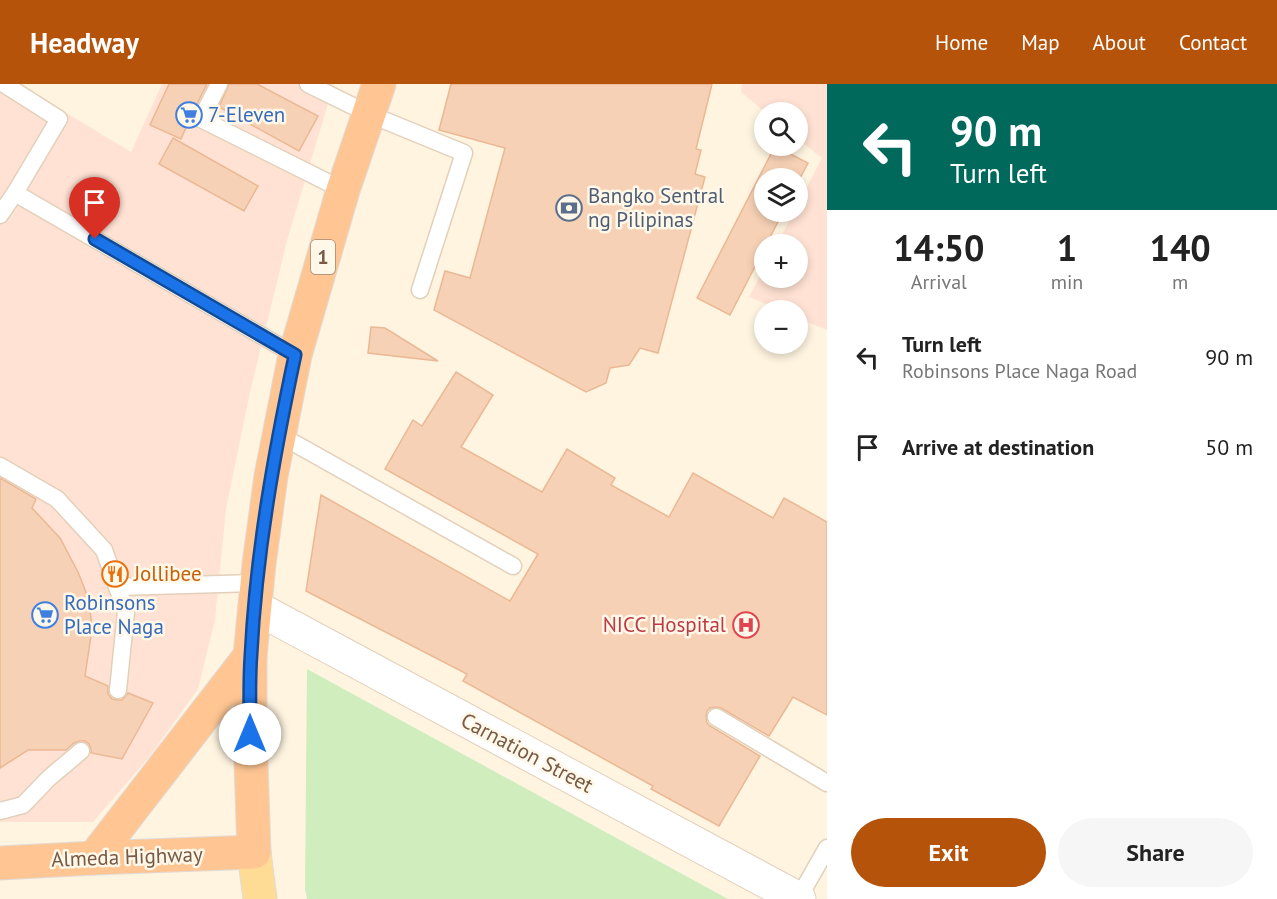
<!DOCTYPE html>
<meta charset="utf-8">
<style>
:root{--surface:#fff;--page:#f6f6f6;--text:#222;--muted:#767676;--accent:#b45309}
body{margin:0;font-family:"PT Sans",sans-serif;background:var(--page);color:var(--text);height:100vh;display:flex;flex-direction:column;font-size:22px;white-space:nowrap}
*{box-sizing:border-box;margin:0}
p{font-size:20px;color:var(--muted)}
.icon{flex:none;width:33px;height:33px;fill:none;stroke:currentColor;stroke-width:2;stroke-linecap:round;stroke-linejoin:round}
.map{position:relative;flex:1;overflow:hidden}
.sheet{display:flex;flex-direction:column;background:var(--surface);width:450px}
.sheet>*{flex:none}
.hud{background:#00695c;color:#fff;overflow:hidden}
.fabs{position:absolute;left:754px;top:18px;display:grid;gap:12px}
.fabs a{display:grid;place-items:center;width:54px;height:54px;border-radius:50%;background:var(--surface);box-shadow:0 3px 9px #0003;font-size:30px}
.pin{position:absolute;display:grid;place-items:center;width:51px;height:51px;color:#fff;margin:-62px -26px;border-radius:50% 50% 50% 0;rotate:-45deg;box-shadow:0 0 6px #0007}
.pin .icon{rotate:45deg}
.me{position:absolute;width:66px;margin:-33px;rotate:0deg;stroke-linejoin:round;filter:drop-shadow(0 0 4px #0008)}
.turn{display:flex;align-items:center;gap:21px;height:126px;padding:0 24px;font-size:27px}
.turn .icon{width:78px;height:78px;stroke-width:2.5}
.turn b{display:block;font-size:42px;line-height:51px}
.eta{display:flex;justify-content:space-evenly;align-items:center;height:102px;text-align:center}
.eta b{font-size:36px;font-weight:800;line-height:42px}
.action{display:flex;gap:12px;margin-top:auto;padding:12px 24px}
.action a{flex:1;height:69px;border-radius:36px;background:var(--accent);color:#fff;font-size:24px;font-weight:800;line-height:69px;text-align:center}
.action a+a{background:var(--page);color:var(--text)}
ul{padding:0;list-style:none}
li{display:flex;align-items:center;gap:18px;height:90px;padding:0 24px}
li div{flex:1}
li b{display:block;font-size:22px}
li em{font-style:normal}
header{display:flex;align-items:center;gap:36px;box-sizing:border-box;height:84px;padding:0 30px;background:var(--accent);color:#fff}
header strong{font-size:28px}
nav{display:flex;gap:33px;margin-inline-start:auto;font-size:21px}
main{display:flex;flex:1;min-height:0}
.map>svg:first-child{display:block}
.commercial{fill:#ffe2d3}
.green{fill:#cfedbd}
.building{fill:#f6d1b5;stroke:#ebb894;stroke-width:1.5}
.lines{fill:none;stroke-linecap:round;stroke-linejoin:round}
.service-casing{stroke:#e3d0bb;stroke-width:19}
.tertiary-casing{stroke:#e3d0bb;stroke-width:35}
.primary-casing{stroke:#e1dad6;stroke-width:35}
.trunk-casing{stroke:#e1dad6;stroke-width:35}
.service{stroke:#fff;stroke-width:16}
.tertiary{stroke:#fff;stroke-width:33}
.primary{stroke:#ffdc96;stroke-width:33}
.trunk{stroke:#ffc693;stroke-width:33}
.route-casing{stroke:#114b97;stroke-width:15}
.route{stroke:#1a73e8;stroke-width:10}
.labels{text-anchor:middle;stroke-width:5;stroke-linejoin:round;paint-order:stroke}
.shield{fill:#fff7e8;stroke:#a08876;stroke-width:1.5}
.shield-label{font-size:20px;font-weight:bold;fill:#775945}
.shop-label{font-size:21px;fill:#366cbe;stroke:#fff7e8;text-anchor:start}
.service-label{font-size:21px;fill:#4e5e75;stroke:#fff7e8;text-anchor:start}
.food-label{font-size:21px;fill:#c56008;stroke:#fff7e8;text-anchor:start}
.health-label{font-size:21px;fill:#be3a42;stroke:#fff7e8;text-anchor:end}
.street-label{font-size:21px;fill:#775945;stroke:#fff7e8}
</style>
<header>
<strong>Headway</strong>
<nav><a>Home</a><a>Map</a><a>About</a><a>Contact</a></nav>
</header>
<main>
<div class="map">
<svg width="827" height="815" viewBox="0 0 827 815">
<rect width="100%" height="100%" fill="#fef4e0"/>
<g class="commercial">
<path d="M0,0H18L131,68L162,0H334L288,153L250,308L226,425L215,536L198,605L150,672L93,738H0Z"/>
<path d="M742,0H827V246L798,234V226H781L749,213L765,183V194H798V160H777L794,128H798V120L822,74L798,55V28H765L741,8Z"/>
</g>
<path class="green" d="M307,585L728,815H307L305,805Z"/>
<g class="building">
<path d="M169,0H207L192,30L181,55L150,41Z"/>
<path d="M229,0H257L318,32L299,67L219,23Z"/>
<path d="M451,0H712L696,65L701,66L695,90L705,93L658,269L640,264L629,281L610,284L606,299L586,308L434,226L445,187L470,194L505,64L439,46Z"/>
<path d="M173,54L258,102L244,127L159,80Z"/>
<path d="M775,62L808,79L798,98V94H765V128H783L730,231L697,214Z"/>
<path d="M371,243L385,244L438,277L368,269Z"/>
<path d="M456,288L493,311L461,363L542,408L567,365L615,394L611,401L669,433L693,389L773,434L784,414L827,438V631L793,613L769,652L721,624L716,623L710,624L707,627L706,633L707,639L710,642L760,672L719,742L651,705L653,702L463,597L467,590L306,507L321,411L510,517L538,470L385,385L413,336L422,342Z"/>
<path d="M0,394L36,415L32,424L60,454L78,488L89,516L92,545L85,592L108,602V610L112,615L118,616H122L128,609L153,619L122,675L91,669V665L89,660L85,657H80L74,659L66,666H28L0,684Z"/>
</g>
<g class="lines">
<g class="service-casing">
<g id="service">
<path d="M4,0L59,35L15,109"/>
<path d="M219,0L201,35L343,106"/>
<path d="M308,0L369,30L464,69L420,206"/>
<path d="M0,131L15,109L295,271"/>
<path d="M278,350L513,482"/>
<path d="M0,382L57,415L104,466L126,528L118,606"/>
<path d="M117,503L257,499"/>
<path d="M716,633L827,699"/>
<path d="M0,727L23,721L49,694L81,667"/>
<path d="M798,815L827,764"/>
</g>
</g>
<g class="tertiary-casing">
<path id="tertiary" d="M255,523L799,815"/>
</g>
<g class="primary-casing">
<path id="primary" d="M254,768L260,815"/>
</g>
<g class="trunk-casing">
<g id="trunk">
<path d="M94,774L250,572"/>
<path d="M0,779L94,774L254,768L250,649V572L259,480L271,392L295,271L343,106L379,0"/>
</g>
</g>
<use href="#service" class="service"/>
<use href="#tertiary" class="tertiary"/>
<use href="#primary" class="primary"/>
<use href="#trunk" class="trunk"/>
</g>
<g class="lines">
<g class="route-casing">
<path id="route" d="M95,155L295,271C274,370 256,470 251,571C249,597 250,623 250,650"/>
</g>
<use href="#route" class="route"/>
</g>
<defs>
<g id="supermarket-ring" transform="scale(1.35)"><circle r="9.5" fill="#fff7e8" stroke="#3f7fe0" stroke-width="1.5"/><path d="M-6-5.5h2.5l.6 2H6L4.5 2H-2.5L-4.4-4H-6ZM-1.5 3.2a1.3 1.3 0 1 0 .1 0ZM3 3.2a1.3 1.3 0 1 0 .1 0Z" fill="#3f7fe0"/></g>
<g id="bank-ring" transform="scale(1.35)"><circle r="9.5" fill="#fff7e8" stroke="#5c6f8a" stroke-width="1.5"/><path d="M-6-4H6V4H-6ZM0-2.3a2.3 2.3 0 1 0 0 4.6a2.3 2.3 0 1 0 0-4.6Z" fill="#5c6f8a"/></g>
<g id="restaurant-ring" transform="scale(1.35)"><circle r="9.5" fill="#fff7e8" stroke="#e8710a" stroke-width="1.5"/><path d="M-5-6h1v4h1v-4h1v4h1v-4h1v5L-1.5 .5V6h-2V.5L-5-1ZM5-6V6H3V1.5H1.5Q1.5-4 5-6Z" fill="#e8710a"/></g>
<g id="hospital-ring" transform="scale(1.35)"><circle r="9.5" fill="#fff7e8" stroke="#e0444e" stroke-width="1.5"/><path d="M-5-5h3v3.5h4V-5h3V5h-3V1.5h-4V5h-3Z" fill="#e0444e"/></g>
</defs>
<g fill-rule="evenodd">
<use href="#supermarket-ring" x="189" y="31"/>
<use href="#bank-ring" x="569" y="124"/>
<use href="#restaurant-ring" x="115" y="490"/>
<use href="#supermarket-ring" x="45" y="531"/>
<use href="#hospital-ring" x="746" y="541"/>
</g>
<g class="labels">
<rect class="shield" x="311" y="156" width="24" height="34" rx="4.5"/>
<g class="shield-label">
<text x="323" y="180">1</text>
</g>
<g class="shop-label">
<text x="208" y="38">7-Eleven</text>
<text x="64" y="526">Robinsons<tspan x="64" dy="24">Place Naga</tspan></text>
</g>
<g class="service-label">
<text x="588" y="119">Bangko Sentral<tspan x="588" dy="24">ng Pilipinas</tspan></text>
</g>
<g class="food-label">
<text x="134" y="497">Jollibee</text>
</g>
<g class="health-label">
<text x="726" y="548">NICC Hospital</text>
</g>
<g class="street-label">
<text transform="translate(527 669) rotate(28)" y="7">Carnation Street</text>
<text transform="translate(127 773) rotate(-2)" y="7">Almeda Highway</text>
</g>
</g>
</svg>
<div class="fabs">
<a><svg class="icon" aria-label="search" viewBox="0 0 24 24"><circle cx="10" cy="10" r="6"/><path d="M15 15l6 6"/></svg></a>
<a><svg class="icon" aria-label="layers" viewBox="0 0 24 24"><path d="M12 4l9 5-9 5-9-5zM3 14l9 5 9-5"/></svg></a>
<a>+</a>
<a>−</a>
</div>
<div class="pin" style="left:95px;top:155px;background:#d93025"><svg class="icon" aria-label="arrive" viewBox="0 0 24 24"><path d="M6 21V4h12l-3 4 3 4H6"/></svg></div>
<svg class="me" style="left:250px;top:650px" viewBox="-20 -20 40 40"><circle r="19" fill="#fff"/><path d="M0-13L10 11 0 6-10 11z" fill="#1a73e8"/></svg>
</div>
<section class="sheet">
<div class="hud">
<div class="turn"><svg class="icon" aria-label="left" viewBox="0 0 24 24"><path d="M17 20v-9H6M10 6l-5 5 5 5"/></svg><div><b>90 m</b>Turn left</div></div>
</div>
<div class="eta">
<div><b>14:50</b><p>Arrival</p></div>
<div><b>1</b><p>min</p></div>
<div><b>140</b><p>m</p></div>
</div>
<ul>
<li><svg class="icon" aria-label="left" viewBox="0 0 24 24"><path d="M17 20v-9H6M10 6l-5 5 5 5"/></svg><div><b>Turn left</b><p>Robinsons Place Naga Road</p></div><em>90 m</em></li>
<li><svg class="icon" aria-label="arrive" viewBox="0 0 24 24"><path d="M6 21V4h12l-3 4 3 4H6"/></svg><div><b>Arrive at destination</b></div><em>50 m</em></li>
</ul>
<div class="action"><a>Exit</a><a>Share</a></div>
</section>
</main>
